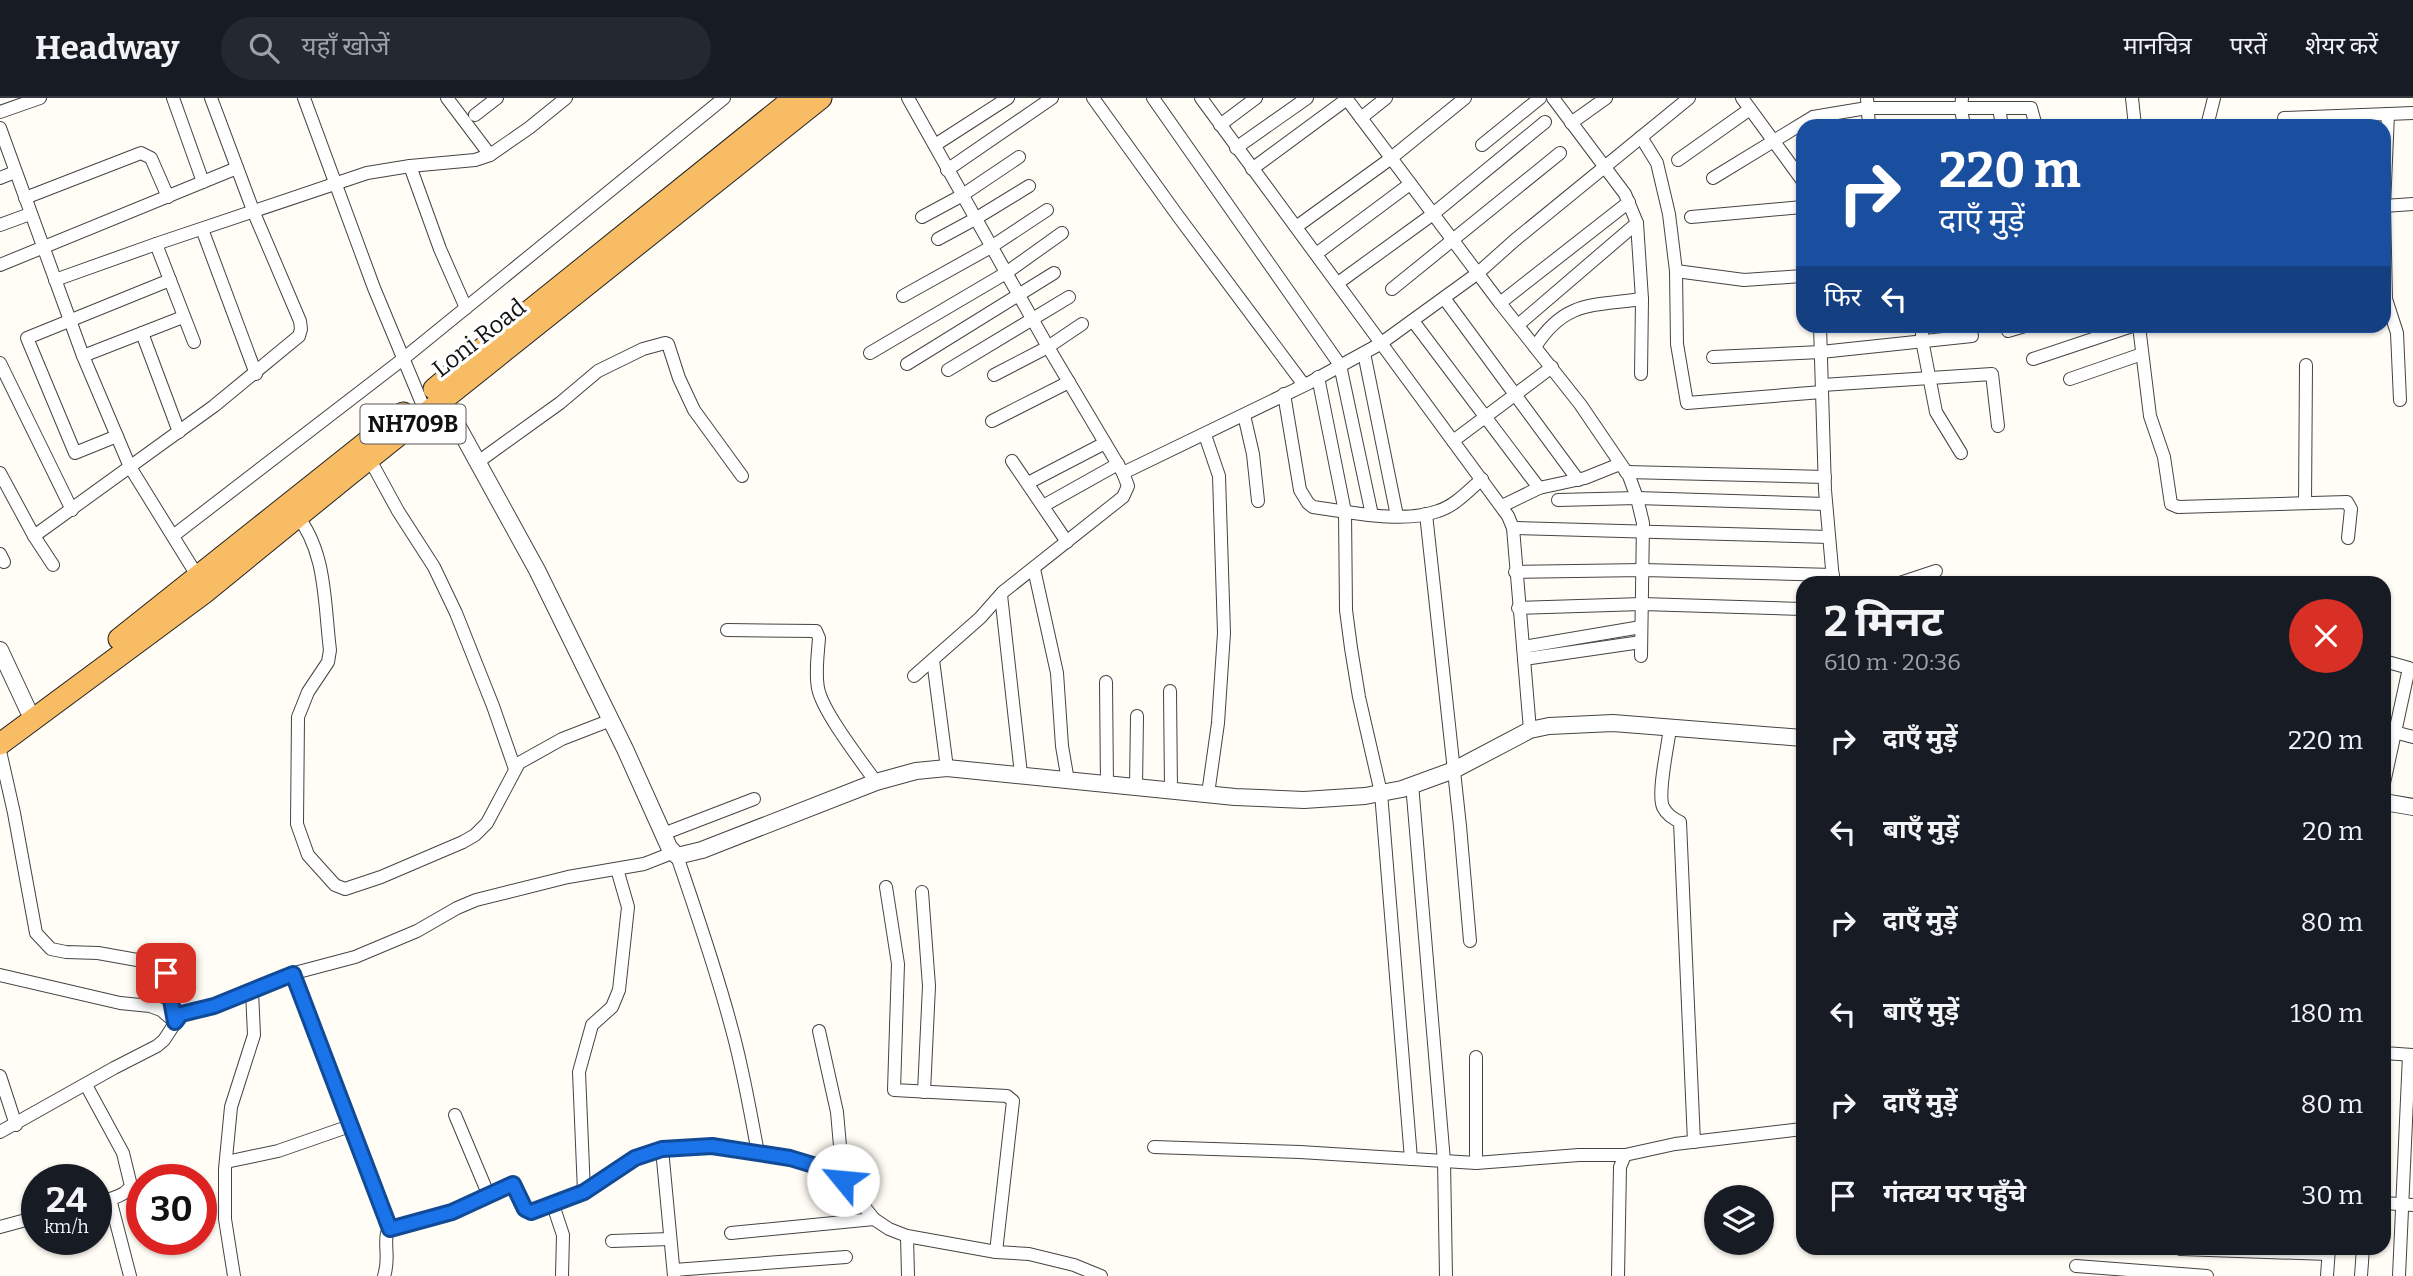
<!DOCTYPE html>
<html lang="hi">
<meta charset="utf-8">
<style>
:root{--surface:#171b24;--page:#242831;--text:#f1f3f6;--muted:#9ea1a6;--line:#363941}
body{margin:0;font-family:Bitter,"Noto Sans Devanagari",serif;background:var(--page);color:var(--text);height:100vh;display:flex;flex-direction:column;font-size:26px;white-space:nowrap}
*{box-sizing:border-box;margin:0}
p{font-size:23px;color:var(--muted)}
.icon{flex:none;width:38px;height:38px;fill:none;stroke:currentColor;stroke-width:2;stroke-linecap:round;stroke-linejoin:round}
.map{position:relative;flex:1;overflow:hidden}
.panel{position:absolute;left:1796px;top:478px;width:595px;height:679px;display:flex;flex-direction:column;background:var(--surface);border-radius:21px;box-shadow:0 2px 5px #0004}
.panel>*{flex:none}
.hud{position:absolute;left:1796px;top:21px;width:595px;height:214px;border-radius:21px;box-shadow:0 2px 5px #0004;background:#1a4fa0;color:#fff;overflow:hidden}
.controls{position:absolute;left:1704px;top:1087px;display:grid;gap:14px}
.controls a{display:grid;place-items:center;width:70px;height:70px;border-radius:50%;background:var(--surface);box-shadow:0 2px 5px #0004;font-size:35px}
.speed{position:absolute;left:21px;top:1066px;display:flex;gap:14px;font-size:35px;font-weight:700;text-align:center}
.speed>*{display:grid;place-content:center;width:91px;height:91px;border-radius:50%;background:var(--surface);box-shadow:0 2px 5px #0004;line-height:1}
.speed small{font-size:18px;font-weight:400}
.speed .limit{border:10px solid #d22;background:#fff;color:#111}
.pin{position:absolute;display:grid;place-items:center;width:60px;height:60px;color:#fff;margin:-30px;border-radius:14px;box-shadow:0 4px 10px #0006}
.me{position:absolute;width:77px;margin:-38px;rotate:298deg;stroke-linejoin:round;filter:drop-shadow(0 0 5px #0008)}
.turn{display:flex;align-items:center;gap:24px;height:147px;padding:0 28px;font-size:32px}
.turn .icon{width:91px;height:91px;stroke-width:2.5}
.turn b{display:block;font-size:49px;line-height:60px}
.then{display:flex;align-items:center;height:66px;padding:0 28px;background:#0003;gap:14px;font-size:26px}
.round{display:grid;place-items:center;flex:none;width:74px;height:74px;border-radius:37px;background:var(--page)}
.summary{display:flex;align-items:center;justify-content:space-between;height:119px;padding:0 28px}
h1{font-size:42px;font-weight:700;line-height:52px}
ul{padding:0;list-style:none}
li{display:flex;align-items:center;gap:21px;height:91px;padding:0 28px}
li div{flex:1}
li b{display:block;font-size:26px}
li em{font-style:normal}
header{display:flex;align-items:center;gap:42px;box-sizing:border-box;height:98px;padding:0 35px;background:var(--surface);border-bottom:2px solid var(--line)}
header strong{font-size:33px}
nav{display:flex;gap:38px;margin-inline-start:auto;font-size:24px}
.search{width:490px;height:63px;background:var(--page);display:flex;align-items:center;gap:18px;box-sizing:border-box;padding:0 24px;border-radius:38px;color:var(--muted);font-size:26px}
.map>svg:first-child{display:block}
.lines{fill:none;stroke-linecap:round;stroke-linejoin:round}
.minor-casing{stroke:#444;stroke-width:14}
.tertiary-casing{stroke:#444;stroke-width:18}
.trunk-casing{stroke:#222;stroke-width:23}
.minor{stroke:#fff;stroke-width:12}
.tertiary{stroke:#fff;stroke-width:16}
.trunk{stroke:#f7bc64;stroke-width:21}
.route-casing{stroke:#114b97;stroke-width:18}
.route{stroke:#1a73e8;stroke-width:12}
.labels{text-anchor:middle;stroke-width:7;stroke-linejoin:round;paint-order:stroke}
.shield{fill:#fff;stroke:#585858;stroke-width:2}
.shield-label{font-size:23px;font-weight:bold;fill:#111}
.street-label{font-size:24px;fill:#111;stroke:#fff}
</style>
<header>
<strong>Headway</strong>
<div class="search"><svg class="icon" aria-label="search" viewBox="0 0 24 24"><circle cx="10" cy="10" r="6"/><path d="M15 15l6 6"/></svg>यहाँ खोजें</div>
<nav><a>मानचित्र</a><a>परतें</a><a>शेयर करें</a></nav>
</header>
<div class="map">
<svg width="2413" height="1178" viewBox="0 0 2413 1178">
<rect width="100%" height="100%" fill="#fffdf5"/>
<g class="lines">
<g class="minor-casing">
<g id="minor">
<path d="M173,0L203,84"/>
<path d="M304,0L374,190L426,315"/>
<path d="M447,0L490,57"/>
<path d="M908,0L1048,249L1123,375L1128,388L1123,399L1003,494L980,520L914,578"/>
<path d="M1093,0L1178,118L1304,287"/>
<path d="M1153,0L1340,267L1372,417"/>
<path d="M1201,0L1508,418L1513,430L1530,632"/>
<path d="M1346,0L1500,205L1580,306L1629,378L1637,400L1643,425L1641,558"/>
<path d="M1553,0L1625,96L1637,125L1642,201L1641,276"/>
<path d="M1742,0L1802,82"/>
<path d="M1867,0L1869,28"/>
<path d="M1962,0L1961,11L1964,28"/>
<path d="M2132,0L2135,28"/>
<path d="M1999,10L2002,28"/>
<path d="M0,14L40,0"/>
<path d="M2388,16L2384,108L2386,201L2397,235L2400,302"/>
<path d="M475,17L497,0"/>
<path d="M1361,20L1386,0"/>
<path d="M2284,20L2413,15"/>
<path d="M1571,25L1606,0"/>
<path d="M1220,27L1256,0"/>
<path d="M2207,28L2214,0"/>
<path d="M0,30L83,258L130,369L198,479"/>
<path d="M1641,39L1657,65L1669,116L1676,173L1677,246L1687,305L1822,294"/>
<path d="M935,47L1008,0"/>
<path d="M1482,47L1540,0"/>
<path d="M1236,50L1307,0"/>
<path d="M1678,62L1750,11"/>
<path d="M410,68L440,151L466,210"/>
<path d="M1252,71L1347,1"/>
<path d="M947,72L1052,0"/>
<path d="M0,80L15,74"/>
<path d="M1713,80L1813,19L1867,10H2031L2036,28"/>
<path d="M25,100L141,55L151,60L168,99"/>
<path d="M2384,108L2413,106"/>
<path d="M922,119L961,98L1019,59"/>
<path d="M1691,119L1802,109"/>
<path d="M0,127L30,116"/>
<path d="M1296,129L1390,61L1465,0"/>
<path d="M202,131L256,276"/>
<path d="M938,141L975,121L1029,88"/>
<path d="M156,146L194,244"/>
<path d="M1316,156L1410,86"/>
<path d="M0,167L237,70"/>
<path d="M1676,173L1744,182L1802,178"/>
<path d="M55,182L156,146L367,75L410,68L475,62L490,57L529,30L566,0"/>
<path d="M1338,185L1433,116L1545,24"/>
<path d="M1392,191L1560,55"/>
<path d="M903,198L991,149L1047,112"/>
<path d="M1444,200L1578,382"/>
<path d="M1500,205L1629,104"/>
<path d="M1413,223L1539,390"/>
<path d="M1518,227L1637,125"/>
<path d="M1820,228L1825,392L1833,482"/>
<path d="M1922,228V242L1936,314L1961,355"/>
<path d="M2139,228L2150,318L2164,359L2171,406L2178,409L2347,404L2351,411L2348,440"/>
<path d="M2008,233L2025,228"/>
<path d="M142,235L179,334"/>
<path d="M1535,249C1565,202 1593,208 1642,201"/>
<path d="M870,255L1006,175L1062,135"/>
<path d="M1364,255L1397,418"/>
<path d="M83,258L183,219"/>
<path d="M1713,259L1821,254L1972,238"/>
<path d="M2033,261L2132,228"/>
<path d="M0,265L72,412"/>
<path d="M907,266L1054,175"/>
<path d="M948,272L1069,199"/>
<path d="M994,277L1048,249L1082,226"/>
<path d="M1318,279L1345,414L1346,512L1351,550L1359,599L1381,695L1411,1061"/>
<path d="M2070,281L2142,256"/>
<path d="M1822,287L1992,276L1998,328"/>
<path d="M1284,296L1300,392L1308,405L1313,409C1350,414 1402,426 1438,413C1455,408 1469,392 1482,381"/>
<path d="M1244,317L1253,356L1258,403"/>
<path d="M992,323L1069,284"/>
<path d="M1205,337L1219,378L1224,535L1218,625L1208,696"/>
<path d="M117,338L75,355L27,240L170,182"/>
<path d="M1453,343L1552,269"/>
<path d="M369,360L398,413L434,469L456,515L493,608L515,671"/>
<path d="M1012,363L1067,444"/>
<path d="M478,364L560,305L598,273L643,251L665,245L668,246L679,280L694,312L742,378"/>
<path d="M1626,374L1825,379"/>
<path d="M0,375L34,438L53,467"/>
<path d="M1123,375L1309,285L1380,246L1478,175L1515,142L1689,0"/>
<path d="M1028,385L1105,345"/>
<path d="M1558,402L1637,400L1826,406"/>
<path d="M2305,405L2306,267"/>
<path d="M1043,408L1118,366"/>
<path d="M1502,408L1539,390L1585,380L1620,366"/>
<path d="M295,415C327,453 324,505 330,552L328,564L308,594L298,619L297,726L308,757L335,787L345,791L381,779L463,744L475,737L487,725L519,665L562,641L611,622"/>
<path d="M1426,416L1460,728L1470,843"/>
<path d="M1513,430L1829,439"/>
<path d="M34,438L214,308L299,238L301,231L300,223L254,115L211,0"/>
<path d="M173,438L403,261L724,0"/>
<path d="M0,456L4,464"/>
<path d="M1034,471L1057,575L1062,648L1068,683"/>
<path d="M1515,474L1643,472L1833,477"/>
<path d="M1900,485L1936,473"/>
<path d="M1001,497L1021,676"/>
<path d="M1518,510L1642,506L1802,511"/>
<path d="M727,532L816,533L819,540C818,556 815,574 818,590C822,613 861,663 876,684"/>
<path d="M1523,549L1641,529"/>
<path d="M1524,561L1641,544"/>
<path d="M933,562L947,670"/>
<path d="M2384,563L2409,570L2384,685"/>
<path d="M1106,584L1107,687"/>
<path d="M1170,593L1171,692"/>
<path d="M1670,630C1668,648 1657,695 1663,709C1667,717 1673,720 1680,724L1694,1044"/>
<path d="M2394,634L2413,639"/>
<path d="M0,653L14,715L36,835L51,851L66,854L98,855L154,865L166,875L175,924L161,912L150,908L120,905L0,877"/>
<path d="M1412,686L1444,1063L1446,1178"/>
<path d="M1136,689L1137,618"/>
<path d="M663,736L754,701"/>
<path d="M677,758C696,814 716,871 731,928C743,970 750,1013 758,1055"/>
<path d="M886,789L898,866L894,992L1007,998L1013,1003L996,1154"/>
<path d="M922,794L929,888L924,994"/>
<path d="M293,876L390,1131"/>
<path d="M819,933L837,1014L843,1082"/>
<path d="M2384,955L2413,957"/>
<path d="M1476,959V1065"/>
<path d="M0,978L16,1027"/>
<path d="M86,987L123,1055L131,1088C124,1099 109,1101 96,1105"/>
<path d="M455,1017L489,1098"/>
<path d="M0,1034L114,970L157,948L164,942L181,916L214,908L287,877L355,859L417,833L457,810L476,802L568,779L644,766L672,755"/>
<path d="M1154,1049L1300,1054L1476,1065L1579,1057H1625"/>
<path d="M662,1051L674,1178"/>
<path d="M226,1064L278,1053L350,1028"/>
<path d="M584,1094L579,974L592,927L612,909L619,892L628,809L617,771"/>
<path d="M110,1101L130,1178"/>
<path d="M2384,1105L2413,1107"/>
<path d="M553,1107L563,1137L562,1178"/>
<path d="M0,1129L37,1119"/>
<path d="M731,1135L874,1121"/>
<path d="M907,1138L908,1178"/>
<path d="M612,1143L670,1141"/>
<path d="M2180,1151L2328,1156"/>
<path d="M2076,1168L2207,1178"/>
<path d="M674,1172L846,1159"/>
<path d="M234,1178L225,1121V1071L231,1009L254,937L252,893"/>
<path d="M384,1178C390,1161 384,1148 387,1135C389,1130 392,1130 396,1128L452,1114L513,1086L516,1090L525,1111L531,1114L591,1091L641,1057L662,1051L712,1048L790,1060L823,1070L843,1082L874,1121L889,1131L907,1138L996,1154L1029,1156L1074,1167L1101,1178"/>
<path d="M1618,1178L1620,1069L1625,1057L1675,1046L1802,1031"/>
<path d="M2327,1178L2329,1150"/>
<path d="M2361,1178L2363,1150"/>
<path d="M2399,1178L2409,957"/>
</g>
</g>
<g class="tertiary-casing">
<g id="tertiary">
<path d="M439,294L537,472L625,651L669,749L677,758L702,752L876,684L916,673L947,670L1235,699L1304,702L1365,698L1402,691L1454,672L1530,632L1549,628L1613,625L1802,640"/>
<path d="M0,552L28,612"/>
<path d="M2384,704L2413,709"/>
</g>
</g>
<g class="trunk-casing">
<g id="trunk">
<path d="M434,291L472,259L794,0"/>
<path d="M119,541L403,315"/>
<path d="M0,646L204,495L350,376L821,0"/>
</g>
</g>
<use href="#minor" class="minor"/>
<use href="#tertiary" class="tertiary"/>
<use href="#trunk" class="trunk"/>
</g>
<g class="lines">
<g class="route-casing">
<path id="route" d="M166,875L175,924L181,916L214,908L293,876L390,1131L452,1114L513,1086L525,1111L531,1114L584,1094L635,1060L662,1051L712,1048L790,1060L823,1070L843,1082"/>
</g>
<use href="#route" class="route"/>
</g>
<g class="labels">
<rect class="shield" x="360.5" y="306.5" width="105" height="39" rx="5"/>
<g class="shield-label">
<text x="413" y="334">NH709B</text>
</g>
<g class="street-label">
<text transform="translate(479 240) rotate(-38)" y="8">Loni Road</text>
</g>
</g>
</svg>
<div class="controls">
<a><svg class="icon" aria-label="layers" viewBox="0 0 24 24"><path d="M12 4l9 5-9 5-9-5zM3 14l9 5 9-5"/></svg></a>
</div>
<div class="speed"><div>24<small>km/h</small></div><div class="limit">30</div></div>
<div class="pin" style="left:166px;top:875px;background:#d93025"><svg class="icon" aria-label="arrive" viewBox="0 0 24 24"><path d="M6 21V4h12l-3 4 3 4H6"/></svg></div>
<svg class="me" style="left:843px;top:1082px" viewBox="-20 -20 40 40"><circle r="19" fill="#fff"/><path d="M0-13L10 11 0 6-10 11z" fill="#1a73e8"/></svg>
<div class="hud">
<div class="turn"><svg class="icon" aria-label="right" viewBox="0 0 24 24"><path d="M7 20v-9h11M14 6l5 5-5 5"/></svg><div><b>220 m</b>दाएँ मुड़ें</div></div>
<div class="then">फिर<svg class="icon" aria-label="left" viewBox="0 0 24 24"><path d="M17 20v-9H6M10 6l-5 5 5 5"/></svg></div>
</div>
<section class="panel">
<div class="summary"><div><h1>2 मिनट</h1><p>610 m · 20:36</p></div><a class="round" style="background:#d93025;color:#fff"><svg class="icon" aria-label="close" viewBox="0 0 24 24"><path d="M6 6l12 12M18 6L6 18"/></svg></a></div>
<ul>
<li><svg class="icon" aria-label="right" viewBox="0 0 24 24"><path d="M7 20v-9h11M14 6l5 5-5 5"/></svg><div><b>दाएँ मुड़ें</b></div><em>220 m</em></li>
<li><svg class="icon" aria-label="left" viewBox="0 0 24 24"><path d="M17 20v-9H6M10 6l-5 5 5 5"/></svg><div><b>बाएँ मुड़ें</b></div><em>20 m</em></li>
<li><svg class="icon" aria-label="right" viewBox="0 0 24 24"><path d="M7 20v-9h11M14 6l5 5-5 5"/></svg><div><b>दाएँ मुड़ें</b></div><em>80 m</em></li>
<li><svg class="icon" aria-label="left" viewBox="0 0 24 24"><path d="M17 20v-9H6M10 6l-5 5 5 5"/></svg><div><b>बाएँ मुड़ें</b></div><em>180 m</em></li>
<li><svg class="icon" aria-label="right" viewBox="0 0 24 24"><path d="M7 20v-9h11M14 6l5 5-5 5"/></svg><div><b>दाएँ मुड़ें</b></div><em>80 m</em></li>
<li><svg class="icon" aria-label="arrive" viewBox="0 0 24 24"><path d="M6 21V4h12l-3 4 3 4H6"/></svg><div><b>गंतव्य पर पहुँचे</b></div><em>30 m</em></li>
</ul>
</section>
</div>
